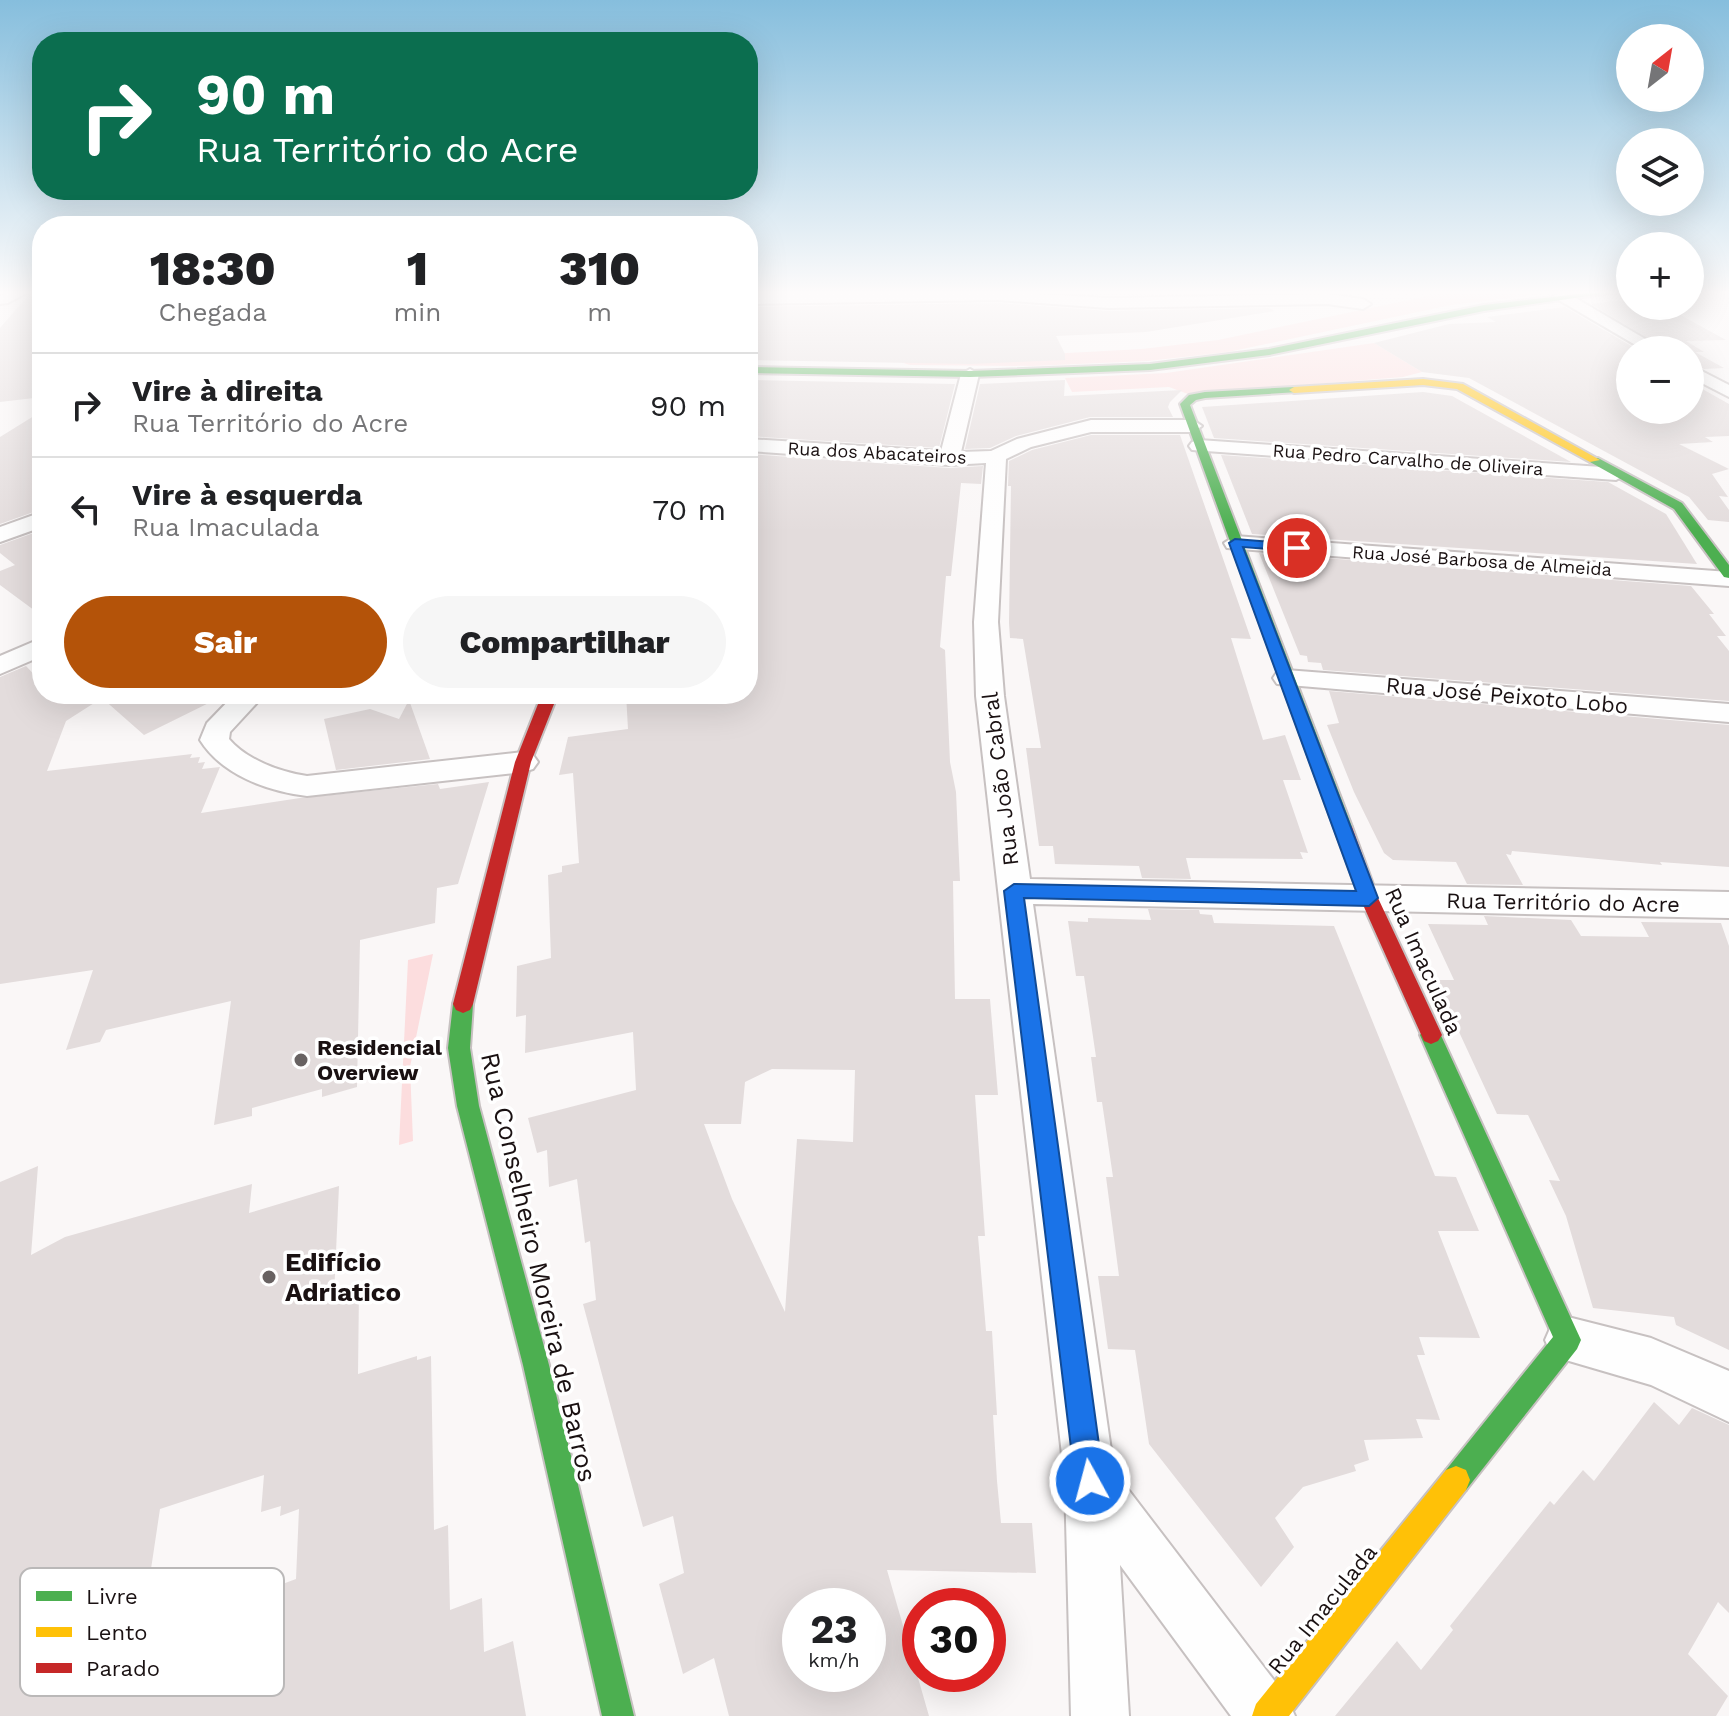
<!DOCTYPE html>
<html lang="pt">
<meta charset="utf-8">
<style>
:root{--surface:#fff;--page:#f6f6f6;--text:#202124;--muted:#757577;--line:#e0e0e0;--accent:#b45309}
body{margin:0;font-family:"Work Sans",sans-serif;background:var(--page);color:var(--text);height:100vh;display:flex;flex-direction:column;font-size:30px;white-space:nowrap}
*{box-sizing:border-box;margin:0}
p{font-size:26px;color:var(--muted)}
.icon{flex:none;width:44px;height:44px;fill:none;stroke:currentColor;stroke-width:2;stroke-linecap:round;stroke-linejoin:round}
.map{position:relative;flex:1;overflow:hidden}
.panel{position:absolute;left:32px;top:216px;width:726px;height:488px;display:flex;flex-direction:column;background:var(--surface);border-radius:32px;box-shadow:0 8px 32px #0002}
.panel>*{flex:none}
.hud{position:absolute;left:32px;top:32px;width:726px;height:168px;border-radius:32px;box-shadow:0 8px 32px #0002;background:#0b6e4f;color:#fff;overflow:hidden}
.needle{width:52px;rotate:31deg}
.controls{position:absolute;left:1616px;top:24px;display:grid;gap:16px}
.controls a{display:grid;place-items:center;width:88px;height:88px;border-radius:50%;background:var(--surface);box-shadow:0 8px 32px #0002;font-size:40px}
.speed{position:absolute;left:782px;top:1588px;display:flex;gap:16px;font-size:40px;font-weight:700;text-align:center}
.speed>*{display:grid;place-content:center;width:104px;height:104px;border-radius:50%;background:var(--surface);box-shadow:0 8px 32px #0002;line-height:1}
.speed small{font-size:20px;font-weight:400}
.speed .limit{border:12px solid #d22;background:#fff;color:#111}
.pin{position:absolute;display:grid;place-items:center;width:68px;height:68px;color:#fff;margin:-34px;border:4px solid #fff;border-radius:50%;box-shadow:0 2px 8px #0007}
.me{position:absolute;width:88px;margin:-44px;rotate:353deg;stroke-linejoin:round;filter:drop-shadow(0 0 6px #0008)}
.turn{display:flex;align-items:center;gap:28px;height:168px;padding:0 32px;font-size:36px}
.turn .icon{width:104px;height:104px;stroke-width:2.5}
.turn b{display:block;font-size:56px;line-height:68px}
.eta{display:flex;justify-content:space-evenly;align-items:center;height:136px;text-align:center}
.eta b{font-size:48px;font-weight:800;line-height:56px}
.action{display:flex;gap:16px;margin-top:auto;padding:16px 32px}
.action a{flex:1;height:92px;border-radius:48px;background:var(--accent);color:#fff;font-size:32px;font-weight:800;line-height:92px;text-align:center}
.action a+a{background:var(--page);color:var(--text)}
ul{padding:0;list-style:none}
li{display:flex;align-items:center;gap:24px;height:104px;padding:0 32px;border-top:2px solid var(--line)}
li div{flex:1}
li b{display:block;font-size:30px}
li em{font-style:normal}
.map>svg:first-child{display:block}
.green{fill:#fcddde}
.building{fill:#e3dcdc;fill-rule:evenodd}
.lines{fill:none;stroke-linecap:round;stroke-linejoin:round}
.street-casing{stroke:#c7c1c1;stroke-width:4}
.fast-casing{stroke:#c7c1c1;stroke-width:4}
.slow-casing{stroke:#c7c1c1;stroke-width:4}
.jam-casing{stroke:#c7c1c1;stroke-width:4}
.street{fill:#fefefe;fill-rule:evenodd}
.fast{fill:#4caf50;fill-rule:evenodd}
.slow{fill:#ffc107;fill-rule:evenodd}
.jam{fill:#c62828;fill-rule:evenodd}
.route{fill:#1a73e8;stroke:#114b97;stroke-width:2}
.poi-dot{fill:#686262;stroke:#fff;stroke-width:3}
.labels{text-anchor:middle;stroke-width:7;stroke-linejoin:round;paint-order:stroke}
.far-street-label{font-size:18px;fill:#1a1112;stroke:#fff}
.street-label{font-size:22px;fill:#1a1112;stroke:#fff}
.poi-label{font-size:22px;font-weight:bold;fill:#1a1112;stroke:#fff;text-anchor:start}
.near-poi-label{font-size:26px;font-weight:bold;fill:#1a1112;stroke:#fff;text-anchor:start}
.near-street-label{font-size:26px;fill:#1a1112;stroke:#fff}
.key{fill:#fff;stroke:#bab8b8;stroke-width:2}
.key-label{font-size:22px;fill:#1a1112}
</style>
<div class="map">
<svg width="1729" height="1716" viewBox="0 0 1729 1716">
<rect width="100%" height="100%" fill="#faf7f7"/>
<g class="green">
<path d="M1447,292H1559L1451,305L1228,352L1148,361L1032,366L910,365L900,362L1142,349L1218,340Z"/>
<path d="M1374,343L1422,372L1403,377L1188,394L1169,387L1072,392L1065,378L1166,373Z"/>
<path d="M433,954L410,1067L413,1141L399,1145L408,960Z"/>
</g>
<g class="building">
<path d="M31,292H42V386L34,398L0,402V328Z"/>
<path d="M1050,292H1246L1108,295Z"/>
<path d="M1613,301H1630V306H1664L1726,340L1686,341L1704,352H1695L1724,368L1704,369L1690,362V350H1667L1591,304Z"/>
<path d="M998,303L1108,311L1269,308L1275,311L1146,332L1056,336L1065,354V360L970,364L748,360V307Z"/>
<path d="M1565,307L1638,350H1630V410H1690V382L1729,404V436L1705,437L1713,442L1679,444L1729,469L1712,474L1728,497L1719,496L1729,510V522L1708,520L1689,497L1469,378L1422,372L1374,343L1449,324L1496,322L1487,317Z"/>
<path d="M748,380L955,384L939,448L748,436Z"/>
<path d="M1065,380L1064,396L1182,390L1170,402L1168,407L1173,417H1090L1016,436L990,448L965,449L980,384Z"/>
<path d="M1423,392L1452,396L1571,462L1214,438L1202,407Z"/>
<path d="M42,411V509L0,524V437Z"/>
<path d="M1091,435H1180L1251,639L1231,638L1263,740L1285,735L1301,780H1283L1308,853L1300,852L1303,859L1186,858L1191,879L1142,878L1139,866L1055,864L1053,846H1039L1026,748H1041L1023,639L1010,638L1009,623L1011,486H1008L1009,461L1032,450Z"/>
<path d="M748,454L949,468L983,466L981,484L961,483L951,576H946L940,647L945,650L950,762L956,792L960,881H953L955,999H990L998,1095H975L985,1236H978L986,1331H992L997,1415H993L997,1481L1001,1523H1032L1036,1573L887,1570L929,1716H729L714,1658L683,1674L659,1584L684,1573L673,1516L643,1527L583,1304L596,1300L590,1241L585,1243L577,1179L549,1187L547,1150L537,1153L528,1118L636,1090L633,1032L525,1053L526,1015L516,1017L517,966L551,958L548,875L562,872V866L579,863L573,773L559,775L568,737L628,729L626,694H748ZM772,1069L855,1070L853,1142L797,1139L785,1312L732,1199L704,1124H741L745,1082ZM800,1606H868V1674H800Z"/>
<path d="M1221,455L1608,482L1666,514L1697,564L1252,534Z"/>
<path d="M42,530V616L0,585V571L15,565L0,553V545Z"/>
<path d="M1259,553L1691,586L1714,614H1709L1726,636H1717L1729,651V701L1323,670L1321,663L1308,662L1307,656L1300,655Z"/>
<path d="M26,666L42,683V694H227L144,735L102,698L66,721L47,771L192,754L190,758L200,757L198,763L205,762L202,769L220,767L201,813L300,798L438,784L440,789L489,782L458,884L437,888L435,923L360,940L357,1087L322,1097V1089L252,1108V1116L214,1125L231,1001L106,1030L100,1042L66,1050L93,970L0,984V677Z"/>
<path d="M1329,691L1729,725V867L1660,862L1662,865L1512,851L1511,855L1506,854L1523,885L1467,884L1456,862L1393,860L1384,853L1354,792L1327,725L1339,723Z"/>
<path d="M409,700L430,759L336,770L324,719L370,709L399,719Z"/>
<path d="M1148,909L1199,910L1200,914L1212,915L1214,923L1334,926L1435,1176L1456,1177L1479,1231H1438L1480,1338L1419,1337L1425,1355H1417L1440,1420L1416,1419L1423,1438L1364,1440L1369,1460L1354,1465L1356,1471L1303,1487L1275,1518L1294,1547L1261,1587L1149,1444L1135,1350L1108,1349L1098,1276H1119L1106,1177H1113L1102,1102H1097L1091,1057H1096L1084,976H1076L1068,921L1088,922V918L1151,920Z"/>
<path d="M1484,916L1571,920L1581,936L1649,937L1641,922L1721,923L1729,946V1350L1676,1325L1674,1317L1593,1308L1566,1216L1549,1180L1560,1181L1528,1115L1497,1114L1435,980H1454L1428,924L1488,925Z"/>
<path d="M38,1166L31,1255L65,1237L252,1184L249,1213L339,1186L334,1296L359,1289L358,1374L417,1356V1360L431,1356L434,1530L448,1525L450,1610L482,1598L484,1652L513,1641L526,1716H0V1182ZM264,1475L261,1512L281,1506L280,1516L299,1509L296,1579L269,1589L266,1615L161,1654L168,1601L145,1609L160,1509Z"/>
<path d="M1654,1402L1679,1425L1692,1408L1729,1425V1613L1718,1602L1688,1654L1728,1696L1716,1716H1335L1397,1641L1421,1670L1453,1630L1450,1626L1550,1501L1554,1505L1583,1470L1594,1481Z"/>
</g>
<g class="lines">
<g class="street-casing">
<g id="street">
<path d="M9,292H28L8,303L0,304V296Z"/>
<path d="M1001,292L1108,298L1327,294L1363,299L1371,304L1363,309L1327,304L1108,308L998,300L748,304V294Z"/>
<path d="M1561,292L1567,293L1664,350H1644L1557,299L1555,296Z"/>
<path d="M1690,365L1729,385V397L1690,377Z"/>
<path d="M970,369L979,374L961,452L991,451L1017,439L1091,420H1193L1202,426L1193,432H1091L1031,447L1006,459L998,622L1004,696L1030,879L1729,892V918L1033,904L1114,1471L1286,1696L1295,1716H1231L1120,1565L1129,1716H1071L1065,1481L976,696L974,622L986,463L949,465L748,451V439L941,451L961,374Z"/>
<path d="M1199,440L1616,468L1626,474L1616,480L1192,450L1189,446L1192,442Z"/>
<path d="M42,512V527L0,542V527Z"/>
<path d="M1235,536L1729,572V586L1227,548L1224,543Z"/>
<path d="M42,638V656L0,674V656Z"/>
<path d="M1286,670L1729,704V722L1277,684L1273,678L1277,672Z"/>
<path d="M235,694H265L230,732L229,739C247,760 280,772 307,776L523,752L533,755L538,762L533,769L523,772L307,796C267,791 222,775 200,740L207,723Z"/>
<path d="M1568,1317L1651,1338L1729,1371V1422L1651,1385L1552,1356L1545,1340L1552,1324Z"/>
</g>
</g>
<g class="fast-casing">
<g id="fast">
<path d="M1595,292H1617L1484,311L1269,355L1150,370L970,377L748,373V367L970,371L1150,364L1269,349L1484,305Z"/>
<path d="M1294,387L1298,388V392L1205,398L1196,400L1190,405L1352,827L1343,833L1334,827L1180,404L1189,395L1205,392Z"/>
<path d="M1590,458H1598L1682,503L1729,565V578L1724,577L1674,509L1590,462Z"/>
<path d="M463,995L470,998L473,1004L470,1048L479,1106L549,1365L634,1716H602L523,1365L457,1106L448,1048L453,1004L456,998Z"/>
<path d="M1431,1026L1438,1029L1581,1340L1577,1349L1466,1490L1456,1494L1446,1490L1442,1480L1446,1470L1553,1337L1420,1035L1424,1029Z"/>
</g>
</g>
<g class="slow-casing">
<g id="slow">
<path d="M1423,379L1463,384L1600,460L1590,462L1457,389L1423,385L1294,393L1289,390L1294,387Z"/>
<path d="M1456,1466L1466,1470L1470,1480L1466,1490L1289,1716H1252L1256,1704L1446,1470Z"/>
</g>
</g>
<g class="jam-casing">
<g id="jam">
<path d="M542,694H558L531,762L473,1004L470,1010L463,1013L456,1010L453,1004L515,762Z"/>
<path d="M1343,821L1352,827L1378,898L1442,1035L1438,1041L1431,1044L1424,1041L1360,898L1334,827Z"/>
</g>
</g>
<use href="#street" class="street"/>
<use href="#fast" class="fast"/>
<use href="#slow" class="slow"/>
<use href="#jam" class="jam"/>
</g>
<linearGradient id="sky" x2="0" y2="1"><stop stop-color="#86bedd"/><stop offset="0.55" stop-color="#fdfbfb"/><stop offset="1" stop-color="#fdfbfb" stop-opacity="0"/></linearGradient>
<rect width="1729" height="532" fill="url(#sky)"/>
<path class="route" d="M1235,539L1297,544L1303,548L1297,551L1243,547L1378,898L1369,906L1024,898L1104,1481L1100,1491L1090,1495L1079,1491L1075,1481L1004,891L1014,884L1356,891L1229,543Z"/>
<g class="poi-dot">
<circle cx="301" cy="1060" r="8"/>
<circle cx="269" cy="1277" r="8"/>
</g>
<g class="labels">
<g class="far-street-label">
<text transform="translate(877 453) rotate(3)" y="6">Rua dos Abacateiros</text>
<text transform="translate(1408 460) rotate(4)" y="6">Rua Pedro Carvalho de Oliveira</text>
<text transform="translate(1482 561) rotate(4)" y="6">Rua José Barbosa de Almeida</text>
</g>
<g class="street-label">
<text transform="translate(1507 695) rotate(5)" y="8">Rua José Peixoto Lobo</text>
<text transform="translate(1000 779) rotate(-97)" y="8">Rua João Cabral</text>
<text transform="translate(1563 902) rotate(1)" y="8">Rua Território do Acre</text>
<text transform="translate(1424 961) rotate(66)" y="8">Rua Imaculada</text>
<text transform="translate(1322 1609) rotate(-51)" y="8">Rua Imaculada</text>
</g>
<g class="poi-label">
<text x="317" y="1055">Residencial<tspan x="317" dy="25">Overview</tspan></text>
</g>
<g class="near-poi-label">
<text x="285" y="1271">Edifício<tspan x="285" dy="30">Adriatico</tspan></text>
</g>
<g class="near-street-label">
<text transform="translate(539 1267) rotate(77)" y="9">Rua Conselheiro Moreira de Barros</text>
</g>
</g>
<rect x="20" y="1568" width="264" height="128" rx="12" class="key"/>
<rect x="36" y="1591" width="36" height="10" fill="#4caf50"/>
<rect x="36" y="1627" width="36" height="10" fill="#ffc107"/>
<rect x="36" y="1663" width="36" height="10" fill="#c62828"/>
<g class="key-label">
<text x="86" y="1604">Livre</text>
<text x="86" y="1640">Lento</text>
<text x="86" y="1676">Parado</text>
</g>
</svg>
<div class="controls">
<a><svg class="needle" viewBox="-14 -14 28 28"><path d="M0-13l5 13h-10z" fill="#e53935"/><path d="M0 13l5-13h-10z" fill="#757577"/></svg></a>
<a><svg class="icon" aria-label="layers" viewBox="0 0 24 24"><path d="M12 4l9 5-9 5-9-5zM3 14l9 5 9-5"/></svg></a>
<a>+</a>
<a>−</a>
</div>
<div class="speed"><div>23<small>km/h</small></div><div class="limit">30</div></div>
<div class="pin" style="left:1297px;top:548px;background:#d93025"><svg class="icon" aria-label="arrive" viewBox="0 0 24 24"><path d="M6 21V4h12l-3 4 3 4H6"/></svg></div>
<svg class="me" style="left:1090px;top:1481px" viewBox="-20 -20 40 40"><circle r="17" fill="#1a73e8" stroke="#fff" stroke-width="3"/><path d="M0-11L8 9 0 5-8 9z" fill="#fff"/></svg>
<div class="hud">
<div class="turn"><svg class="icon" aria-label="right" viewBox="0 0 24 24"><path d="M7 20v-9h11M14 6l5 5-5 5"/></svg><div><b>90 m</b>Rua Território do Acre</div></div>
</div>
<section class="panel">
<div class="eta">
<div><b>18:30</b><p>Chegada</p></div>
<div><b>1</b><p>min</p></div>
<div><b>310</b><p>m</p></div>
</div>
<ul>
<li><svg class="icon" aria-label="right" viewBox="0 0 24 24"><path d="M7 20v-9h11M14 6l5 5-5 5"/></svg><div><b>Vire à direita</b><p>Rua Território do Acre</p></div><em>90 m</em></li>
<li><svg class="icon" aria-label="left" viewBox="0 0 24 24"><path d="M17 20v-9H6M10 6l-5 5 5 5"/></svg><div><b>Vire à esquerda</b><p>Rua Imaculada</p></div><em>70 m</em></li>
</ul>
<div class="action"><a>Sair</a><a>Compartilhar</a></div>
</section>
</div>
